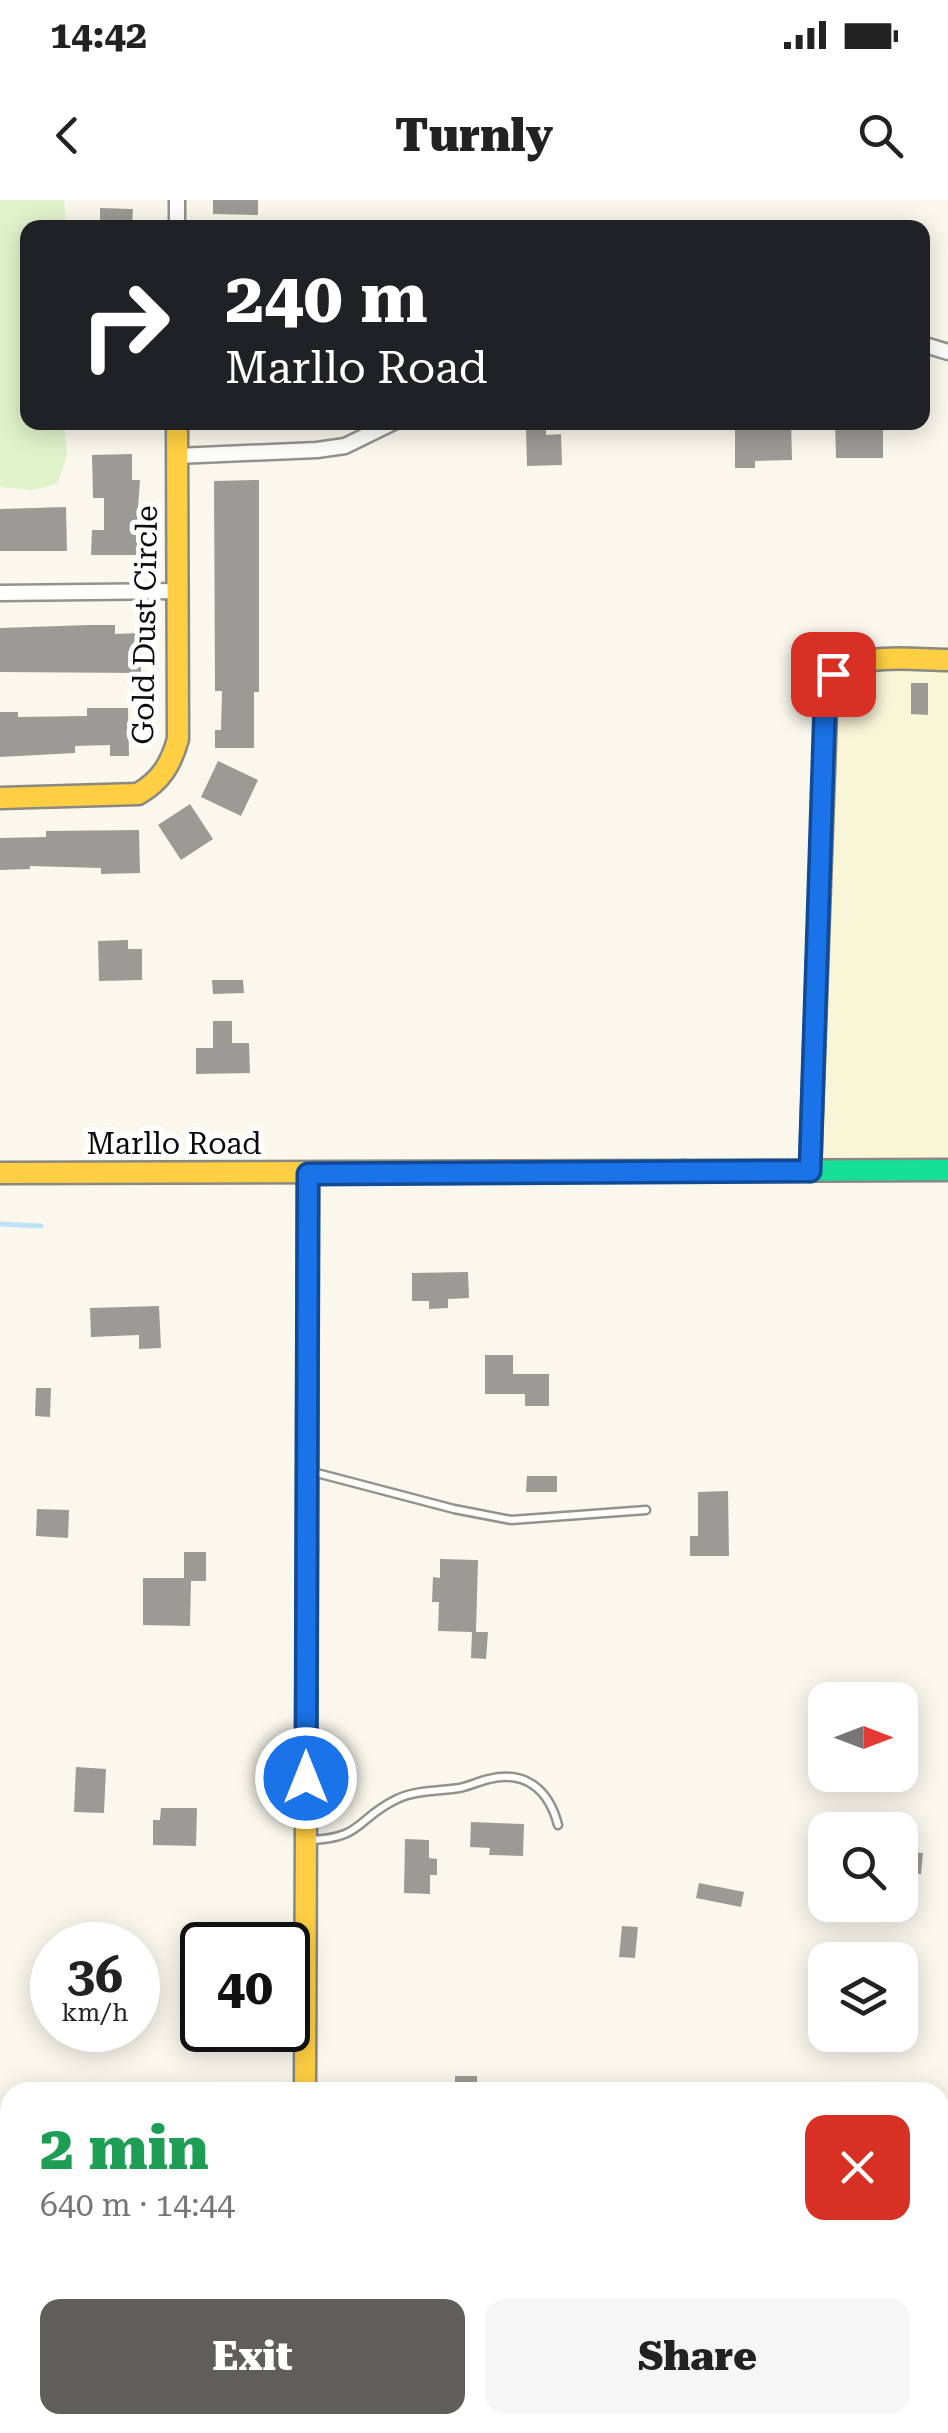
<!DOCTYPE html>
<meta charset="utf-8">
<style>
:root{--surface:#fff;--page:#f6f6f6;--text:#222;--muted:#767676;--accent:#5f5e5a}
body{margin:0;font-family:"Roboto Serif",serif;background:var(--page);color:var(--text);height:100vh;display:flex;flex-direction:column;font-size:38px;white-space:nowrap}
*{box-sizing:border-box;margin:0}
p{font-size:32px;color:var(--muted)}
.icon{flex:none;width:55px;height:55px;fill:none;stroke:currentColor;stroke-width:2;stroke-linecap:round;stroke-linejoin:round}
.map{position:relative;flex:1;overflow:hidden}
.details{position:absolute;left:0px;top:1882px;width:950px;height:352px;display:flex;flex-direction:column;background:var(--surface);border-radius:30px 30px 0 0;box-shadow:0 5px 25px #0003}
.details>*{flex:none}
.banner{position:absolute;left:20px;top:20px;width:910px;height:210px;border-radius:20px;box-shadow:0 5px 25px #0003;background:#202124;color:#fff;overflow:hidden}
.needle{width:65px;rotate:90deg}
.controls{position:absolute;left:808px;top:1482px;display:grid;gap:20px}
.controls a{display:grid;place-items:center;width:110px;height:110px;border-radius:20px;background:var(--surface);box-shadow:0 5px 25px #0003;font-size:50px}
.speed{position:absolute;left:30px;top:1722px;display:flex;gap:20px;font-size:50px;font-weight:700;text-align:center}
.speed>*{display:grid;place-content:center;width:130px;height:130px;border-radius:50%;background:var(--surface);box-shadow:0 5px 25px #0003;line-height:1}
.speed small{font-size:25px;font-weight:400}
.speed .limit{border:5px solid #111;border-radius:15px;background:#fff;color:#111}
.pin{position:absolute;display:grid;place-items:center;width:85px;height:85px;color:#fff;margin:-42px;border-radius:20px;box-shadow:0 5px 15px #0006}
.me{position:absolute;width:110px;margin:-55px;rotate:0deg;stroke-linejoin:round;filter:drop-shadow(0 0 8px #0008)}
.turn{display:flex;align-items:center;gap:35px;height:210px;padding:0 40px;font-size:45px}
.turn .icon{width:130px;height:130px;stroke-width:2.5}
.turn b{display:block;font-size:70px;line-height:85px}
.round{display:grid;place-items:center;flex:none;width:105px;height:105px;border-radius:20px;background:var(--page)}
.overview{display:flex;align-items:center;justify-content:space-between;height:170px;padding:0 40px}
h1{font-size:60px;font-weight:800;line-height:75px;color:#1e9e55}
.primary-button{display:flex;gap:20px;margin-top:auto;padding:20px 40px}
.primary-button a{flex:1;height:115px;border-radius:20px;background:var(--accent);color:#fff;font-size:40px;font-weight:800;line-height:115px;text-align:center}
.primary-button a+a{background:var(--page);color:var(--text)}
.status{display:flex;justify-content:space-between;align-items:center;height:70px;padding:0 50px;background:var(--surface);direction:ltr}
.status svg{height:28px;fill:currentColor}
header{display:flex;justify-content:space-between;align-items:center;height:130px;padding:0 40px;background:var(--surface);font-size:45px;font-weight:800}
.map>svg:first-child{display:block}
.farmland{fill:#f9f6d8}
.green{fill:#e1f2cb}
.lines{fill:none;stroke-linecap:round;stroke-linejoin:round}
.stream{stroke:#c0e2f8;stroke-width:5}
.building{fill:#9c9a94}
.lane-casing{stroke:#93928d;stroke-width:11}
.street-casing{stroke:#93928d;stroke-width:19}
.fast-casing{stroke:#898883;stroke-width:25}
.slow-casing{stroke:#898883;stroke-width:25}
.lane{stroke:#fefefc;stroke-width:6}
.street{stroke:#fefefc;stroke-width:14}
.fast{stroke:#16e098;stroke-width:20}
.slow{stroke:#ffcf43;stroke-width:20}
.route-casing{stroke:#114b97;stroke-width:25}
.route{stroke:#1a73e8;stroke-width:18}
.labels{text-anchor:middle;stroke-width:10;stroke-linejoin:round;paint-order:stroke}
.street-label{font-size:30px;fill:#0b0b0b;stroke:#fff}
</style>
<div class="status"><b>14:42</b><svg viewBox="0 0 49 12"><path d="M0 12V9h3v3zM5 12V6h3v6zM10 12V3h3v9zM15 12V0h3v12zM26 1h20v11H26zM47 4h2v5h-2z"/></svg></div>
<header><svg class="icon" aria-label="back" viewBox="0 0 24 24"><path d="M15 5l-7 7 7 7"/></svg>Turnly<svg class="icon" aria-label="search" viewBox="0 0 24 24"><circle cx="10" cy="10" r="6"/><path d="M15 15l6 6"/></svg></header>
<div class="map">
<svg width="948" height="2233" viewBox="0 0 948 2233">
<rect width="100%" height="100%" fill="#faf8ed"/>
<path class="farmland" d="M948,447V981L822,982L837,448Z"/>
<path class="green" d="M0,0H64L66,27L28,28V222L64,223L67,256L57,284L33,290L0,287Z"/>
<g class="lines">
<path class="stream" d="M0,1024L41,1026"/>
</g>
<g class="building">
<path d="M213,0H258V15L213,14Z"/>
<path d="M100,8L133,9L132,28H100Z"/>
<path d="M735,222H791L792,260L755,261V268H735Z"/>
<path d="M835,222H883V258H836Z"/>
<path d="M546,227V235L561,234L562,265L527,266L526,228Z"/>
<path d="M132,254V280H140L136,336H141V355H91L92,330H104V298H93L92,255Z"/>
<path d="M259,280V492H254V548H215V530H221L222,491H215L214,281Z"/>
<path d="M66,307L67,351H0V309Z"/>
<path d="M89,425H115V434L140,433L141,473L0,472V428Z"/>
<path d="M911,483H928V515L911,514Z"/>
<path d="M87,508H128L129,556H110V545L75,546V553L0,557V512H18V517L87,516Z"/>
<path d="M218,561L258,580L241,616L201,597Z"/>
<path d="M190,604L213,639L181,660L158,625Z"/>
<path d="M139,630L140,673L101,674V668L30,666V669L0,670V638L46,637V631Z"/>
<path d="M128,740V749H142V780L99,781L98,741Z"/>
<path d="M212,780H243L244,793L213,794Z"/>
<path d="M213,821H232V843H249L250,873L196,874V848H213Z"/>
<path d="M468,1072L469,1098L448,1099V1108L429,1109V1101H412V1073Z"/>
<path d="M159,1106L161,1148L139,1149V1135L91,1137L90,1108Z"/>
<path d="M485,1155H513V1174H549V1206H525V1194H485Z"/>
<path d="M36,1188H51L50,1217L35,1216Z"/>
<path d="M527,1276H557V1292H526Z"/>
<path d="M728,1291L729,1356H690V1336H698V1292Z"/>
<path d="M37,1309L69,1310L68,1338L36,1336Z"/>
<path d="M184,1352H206V1381H191L190,1426L143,1425V1378H184Z"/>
<path d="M440,1359L478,1360L476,1432H488L486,1459L471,1458L472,1432L438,1431L439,1402H432L433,1377L440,1378Z"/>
<path d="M76,1567L106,1569L104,1613L74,1612Z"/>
<path d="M161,1608H197L196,1646L153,1645V1620H160Z"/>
<path d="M471,1622L524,1624L523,1656L489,1655L490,1648L470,1647Z"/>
<path d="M405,1639L429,1640V1658L437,1659V1675H430V1694L404,1693Z"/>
<path d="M905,1652L923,1653L921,1674L903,1673Z"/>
<path d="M699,1683L744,1692L741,1707L696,1698Z"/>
<path d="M622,1726L638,1727L635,1758L619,1757Z"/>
<rect x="455" y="1876" width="22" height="16"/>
</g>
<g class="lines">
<g class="lane-casing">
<g id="lane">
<path d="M313,1272L454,1309L511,1320L646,1310"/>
<path d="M307,1640C364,1639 355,1619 397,1599C416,1590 439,1591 459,1588C470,1586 479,1581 489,1579C526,1570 549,1590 558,1625"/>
</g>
</g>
<g class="street-casing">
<g id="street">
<path d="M177,0V28"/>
<path d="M922,144L948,152"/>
<path d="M177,256L317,250L345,246L394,222"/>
<path d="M0,393L178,391"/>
<path d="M304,2233V2225"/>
</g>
</g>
<g class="fast-casing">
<g id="fast">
<path d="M684,971L948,970"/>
<path d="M307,1350L308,974"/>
</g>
</g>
<g class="slow-casing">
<g id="slow">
<path d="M0,598L138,594C161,581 171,564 178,539L177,222"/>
<path d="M810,971L827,484C856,449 907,460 948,460"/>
<path d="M0,973L684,971"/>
<path d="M305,1892L307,1350"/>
</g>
</g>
<use href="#lane" class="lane"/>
<use href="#street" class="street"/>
<use href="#fast" class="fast"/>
<use href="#slow" class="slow"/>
</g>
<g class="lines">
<g class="route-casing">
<path id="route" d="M306,1578L308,974L810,971L825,501L827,484L833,474"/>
</g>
<use href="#route" class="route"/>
</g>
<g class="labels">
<g class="street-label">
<text transform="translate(145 425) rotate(-89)" y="10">Gold Dust Circle</text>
<text x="174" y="954">Marllo Road</text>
</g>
</g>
</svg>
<div class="controls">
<a><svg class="needle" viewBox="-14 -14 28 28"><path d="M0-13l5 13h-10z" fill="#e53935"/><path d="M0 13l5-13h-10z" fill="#767676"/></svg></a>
<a><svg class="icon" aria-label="search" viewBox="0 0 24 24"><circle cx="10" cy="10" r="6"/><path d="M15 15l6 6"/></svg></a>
<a><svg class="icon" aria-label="layers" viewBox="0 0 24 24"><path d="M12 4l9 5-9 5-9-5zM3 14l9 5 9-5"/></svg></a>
</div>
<div class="speed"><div>36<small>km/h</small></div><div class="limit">40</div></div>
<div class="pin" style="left:833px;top:474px;background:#d93025"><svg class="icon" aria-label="arrive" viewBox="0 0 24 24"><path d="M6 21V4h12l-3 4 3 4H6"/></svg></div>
<svg class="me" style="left:306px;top:1578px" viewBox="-20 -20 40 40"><circle r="17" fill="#1a73e8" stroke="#fff" stroke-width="3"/><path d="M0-11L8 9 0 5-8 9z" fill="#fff"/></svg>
<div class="banner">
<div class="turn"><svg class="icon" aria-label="right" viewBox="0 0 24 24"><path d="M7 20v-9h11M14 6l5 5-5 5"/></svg><div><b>240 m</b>Marllo Road</div></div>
</div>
<section class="details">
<div class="overview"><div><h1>2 min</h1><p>640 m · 14:44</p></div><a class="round" style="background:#d93025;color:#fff"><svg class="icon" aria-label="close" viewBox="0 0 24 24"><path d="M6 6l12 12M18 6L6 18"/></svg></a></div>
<div class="primary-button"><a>Exit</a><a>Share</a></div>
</section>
</div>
